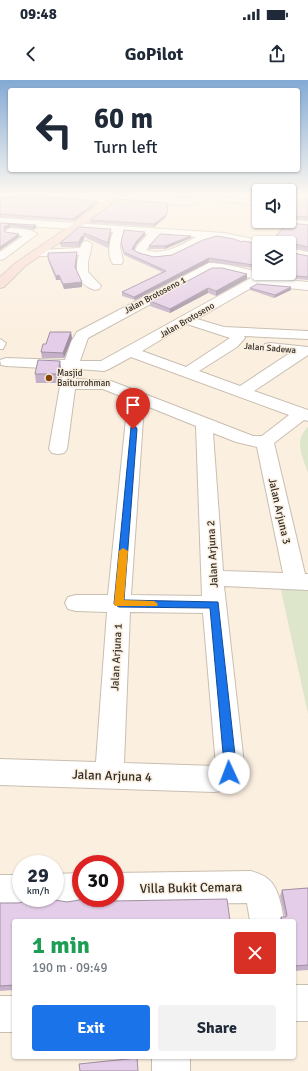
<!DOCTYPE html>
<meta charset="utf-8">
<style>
:root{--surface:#fff;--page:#f2f2f3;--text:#1f2937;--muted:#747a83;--accent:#1a73e8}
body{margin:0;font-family:Signika,sans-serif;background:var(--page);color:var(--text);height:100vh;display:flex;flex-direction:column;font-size:15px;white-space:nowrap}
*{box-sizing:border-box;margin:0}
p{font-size:13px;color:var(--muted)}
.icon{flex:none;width:22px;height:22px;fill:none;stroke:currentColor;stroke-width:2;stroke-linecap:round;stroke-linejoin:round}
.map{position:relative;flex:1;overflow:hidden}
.details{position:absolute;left:12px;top:839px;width:284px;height:140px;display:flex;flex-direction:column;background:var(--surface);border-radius:4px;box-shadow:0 1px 3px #0004}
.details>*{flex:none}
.guide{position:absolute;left:8px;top:8px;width:292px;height:84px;border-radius:4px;box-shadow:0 1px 3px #0004;background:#fff;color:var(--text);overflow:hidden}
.fabs{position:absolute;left:252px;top:104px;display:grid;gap:8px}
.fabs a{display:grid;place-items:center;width:44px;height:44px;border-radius:4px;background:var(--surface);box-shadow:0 1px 3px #0004;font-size:20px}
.speed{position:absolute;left:12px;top:775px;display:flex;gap:8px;font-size:20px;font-weight:700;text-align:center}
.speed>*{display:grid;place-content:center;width:52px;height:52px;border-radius:50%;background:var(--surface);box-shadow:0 1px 3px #0004;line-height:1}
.speed small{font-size:10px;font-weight:400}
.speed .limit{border:6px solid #d22;background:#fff;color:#111}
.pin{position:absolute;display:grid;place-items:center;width:34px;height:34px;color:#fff;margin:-41px -17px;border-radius:50% 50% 50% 0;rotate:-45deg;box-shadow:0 0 4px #0007}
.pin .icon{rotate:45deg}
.me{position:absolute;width:44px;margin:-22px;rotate:358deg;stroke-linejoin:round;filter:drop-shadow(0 0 3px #0008)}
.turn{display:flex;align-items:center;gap:14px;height:84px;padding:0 20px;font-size:18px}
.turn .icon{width:52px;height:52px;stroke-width:2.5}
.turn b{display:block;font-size:28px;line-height:34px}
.round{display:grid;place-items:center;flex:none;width:42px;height:42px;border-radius:4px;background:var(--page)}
.head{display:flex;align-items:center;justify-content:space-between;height:68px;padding:0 20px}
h1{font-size:24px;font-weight:800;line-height:30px;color:#1e9e55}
.button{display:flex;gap:8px;margin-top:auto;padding:8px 20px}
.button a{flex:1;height:46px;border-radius:4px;background:var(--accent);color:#fff;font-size:16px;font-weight:800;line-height:46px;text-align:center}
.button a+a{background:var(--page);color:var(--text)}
.status{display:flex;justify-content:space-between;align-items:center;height:28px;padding:0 20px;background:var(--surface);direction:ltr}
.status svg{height:11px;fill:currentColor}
header{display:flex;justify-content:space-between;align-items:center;height:52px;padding:0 20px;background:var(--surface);font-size:18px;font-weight:800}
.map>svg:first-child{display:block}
.green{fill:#dde6cb}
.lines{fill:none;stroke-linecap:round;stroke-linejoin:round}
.lane-casing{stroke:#c9beb0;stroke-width:2}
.street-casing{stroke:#c9beb0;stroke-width:2}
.secondary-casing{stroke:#c9beb0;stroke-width:2}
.lane{fill:#fff;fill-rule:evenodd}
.street{fill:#fff;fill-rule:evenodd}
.secondary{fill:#f8dad2;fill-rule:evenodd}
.wall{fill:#c4b0c8}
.shaded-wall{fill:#a090a2}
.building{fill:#e4cde8;stroke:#a090a2}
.route{fill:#1a73e8;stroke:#114b97}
.slow{fill:#f59e0b}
.poi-dot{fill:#84440c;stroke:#fbefe0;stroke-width:1.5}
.labels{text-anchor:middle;stroke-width:3;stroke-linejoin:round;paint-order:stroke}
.far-street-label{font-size:9px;fill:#322e28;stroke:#fbefe0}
.far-poi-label{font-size:9px;fill:#322e28;stroke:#fbefe0;text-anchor:start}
.street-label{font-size:11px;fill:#322e28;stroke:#fbefe0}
.near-street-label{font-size:13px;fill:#322e28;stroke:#fbefe0}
</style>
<div class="status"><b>09:48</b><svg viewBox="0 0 49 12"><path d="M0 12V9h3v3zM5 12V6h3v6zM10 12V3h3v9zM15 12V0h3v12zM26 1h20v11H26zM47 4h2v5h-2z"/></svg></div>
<header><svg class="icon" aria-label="back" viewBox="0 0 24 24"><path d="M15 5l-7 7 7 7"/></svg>GoPilot<svg class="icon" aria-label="share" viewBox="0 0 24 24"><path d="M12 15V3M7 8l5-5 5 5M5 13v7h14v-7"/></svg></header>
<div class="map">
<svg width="308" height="991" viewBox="0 0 308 991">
<rect width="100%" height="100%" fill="#fbefe0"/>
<g class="green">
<path d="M308,347V393C303,377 293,361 308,347Z"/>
<path d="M280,506L308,508V634Z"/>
</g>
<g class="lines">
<g class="lane-casing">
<g id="lane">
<path d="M291,114H297L289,120V115Z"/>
<path d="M220,117L259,122V126L218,120L217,119Z"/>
<path d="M0,259L6,263L3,269H0Z"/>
</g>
</g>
<g class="street-casing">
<g id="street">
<path d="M0,114H75L111,117L116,114L187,119H191L195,114H205L197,123L187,125L118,120L113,123L42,117L0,118Z"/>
<path d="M0,138L224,153L263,161L264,163H259V166C247,164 221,155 210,159C188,166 172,185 145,177C141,176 137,175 134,172L137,166L148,154L123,152L120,166L123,182L121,184H113C107,175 109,162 113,152L0,144ZM159,155L196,157C181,165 164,176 146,170Z"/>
<path d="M293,140L308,141V147L289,145L288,143Z"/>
<path d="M10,148C18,149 31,148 37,154L4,179L0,180V172L23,156L6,153L5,151Z"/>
<path d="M87,161L92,164L88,182V192L101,206L99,209L95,210C77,205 74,190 79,175L38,176L34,175L32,173L34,171L38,170L80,168L83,162Z"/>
<path d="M289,168L308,172V178L289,174Z"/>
<path d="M209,183C231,183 252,193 274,193L267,198L308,202V210L256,205L197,239L224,247L308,251V259L244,256L245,258L237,267L199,291L240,306L290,273L265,270L263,267L265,264L270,263L308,267V275L254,311L308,330V341L304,340L274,363L305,494H308V510L224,506L244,684C242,704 233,710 214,712L0,705V679L96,682L107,532L76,531L68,529L65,523L68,517L76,515H108L128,319L103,309H75L67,369L64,373L58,374L52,373L49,369L63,289L6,286L1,285L0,280L6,278L65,280L71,262L77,252ZM211,191H222L251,198L101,281H80L88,258ZM187,244L230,258L186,287L142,271ZM131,277L289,335L262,356H253L111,301L76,299L78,289L104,291L109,289ZM144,325L196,346L202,516L131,515ZM213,353L236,362L257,367L283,493L223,491ZM130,532L203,533L216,686L124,683Z"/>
<path d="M251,791C257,793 264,795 268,799C279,808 282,828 284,841H250L247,823L115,825L104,820L103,818H115V793Z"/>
<path d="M81,793V818H93L92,820C76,827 60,828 44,821L42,818H55V794Z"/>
<path d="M0,795H21V818H34L32,822L21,827H0Z"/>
<rect x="294" y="905" width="14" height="36"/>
<rect x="0" y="916" width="14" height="36"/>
<rect x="152" y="977" width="38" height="14"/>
</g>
</g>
<g class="secondary-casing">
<path id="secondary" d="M113,114H124L78,150L25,186L4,207L0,208V197L17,182L70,146Z"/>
</g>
<use href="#lane" class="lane"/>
<use href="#street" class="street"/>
<use href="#secondary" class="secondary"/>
</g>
<g class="wall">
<path d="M93,114H111L109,115Z"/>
<path d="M143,114H189V118Z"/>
<path d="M308,114V140L294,139L295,135L289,134V131Z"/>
<path d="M0,117L98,121V123L74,141L0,137Z"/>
<path d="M168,125L166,137L154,147L90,143V140Z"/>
<path d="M0,143L36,145V148L33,150L10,147L5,149V152L19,157L0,170Z"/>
<path d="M289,143L308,145V171L289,167Z"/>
<path d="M79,147L111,153L108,168L84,157V160L82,161L79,167H61L60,163Z"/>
<path d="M145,155L136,165L134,170L139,173L154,177L172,175L242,162L259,164V189L209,182L135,220L122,216V212L162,192L124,175L122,166L121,163Z"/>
<path d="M191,158L165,169H149V166Z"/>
<path d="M289,172L308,176V200L271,197L272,194Z"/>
<path d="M77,177L76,189L82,202V207L64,209L60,200H56L49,183L48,178Z"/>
<path d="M247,194V199L216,216L208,213L170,233L150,226V221Z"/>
<path d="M291,207V210L274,218L250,210V208Z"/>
<path d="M72,258L64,278H42L41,272L46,264Z"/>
<path d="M60,281L61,290L59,303H36L35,294Z"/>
<path d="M308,808V890L294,891V841H279L281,837H285L280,816L282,810Z"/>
<path d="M108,818L14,841V910L0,911V823L67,822Z"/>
</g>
<g class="shaded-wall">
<path d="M98,121V123L74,141L73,139Z"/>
<path d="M168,123L166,137L154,147V144Z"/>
<path d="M10,144V147L4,150V147Z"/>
<path d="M36,145V148L33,150V147Z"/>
<path d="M111,149V153L108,168V163Z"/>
<path d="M145,152V155L136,165L133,172L132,169L136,162Z"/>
<path d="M84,153V160L82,161L79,167V162Z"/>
<path d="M19,154V157L0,170V167Z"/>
<path d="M191,156V158L165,169V166Z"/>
<path d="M77,172V177L76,192L75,187Z"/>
<path d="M209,178V182L135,220L134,217Z"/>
<path d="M247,194V199L216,216V211Z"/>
<path d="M59,195L60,200H56V196Z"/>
<path d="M82,202V207L64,209L63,204Z"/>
<path d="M291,207V210L274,218L275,215Z"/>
<path d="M208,208V213L170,233V229Z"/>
<path d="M71,252L72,258L64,278L63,273Z"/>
<path d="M60,281L61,290L59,303L58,294Z"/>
</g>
<g class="building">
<path d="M177,114H189V115Z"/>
<path d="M306,114H308V137L294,136L297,133L289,131Z"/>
<path d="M42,116L98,121L73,139L0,134V117Z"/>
<path d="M118,119L168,123L167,134L154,144L90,140Z"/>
<path d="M288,142L289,143L308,145V167L290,163L289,164V163H270Z"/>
<path d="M0,143L36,145L33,147L10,144L4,147L5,152L19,154L0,167Z"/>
<path d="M79,147L111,149L108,163L84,153V156L81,157L79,162L60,163Z"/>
<path d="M124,150L145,152L136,162L132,169L139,173L154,177L172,175L203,160L217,156L234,159L242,162L244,161L259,164V186L209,178L134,217L122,212L166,191L124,172L121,163Z"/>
<path d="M160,154L191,156L165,166H149Z"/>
<path d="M289,171V172L308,176V197L272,194L289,193Z"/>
<path d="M77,172L75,187L82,202L63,204L59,195L56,196L48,178V173Z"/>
<path d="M212,188H222L247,194L216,211L208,208L170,229L150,221Z"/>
<path d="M257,204L291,207L275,215L250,208Z"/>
<path d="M50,252H71L63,273L41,272L43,264H46Z"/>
<path d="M38,280L60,281L58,294H35Z"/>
<path d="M308,808V885L294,886V841H282L281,837H286L287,835L282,810Z"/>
<path d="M43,818L67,822L79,820L85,818H108L114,821L227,819L230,841H14V905L0,906V823H19L30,819Z"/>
<path d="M137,978L138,991H80L79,984Z"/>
</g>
<linearGradient id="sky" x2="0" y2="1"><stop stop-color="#83aad4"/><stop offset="0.45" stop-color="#fdf8f1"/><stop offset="1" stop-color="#fdf8f1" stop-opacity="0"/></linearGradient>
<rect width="308" height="253" fill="url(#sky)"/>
<path class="route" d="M131,347H136L137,349L124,520L218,522L236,684L233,697L229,699L225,697L223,693L224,684L210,528L119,527L114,524Z"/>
<path class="slow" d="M123,468L128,471L124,520L154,521L158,524L157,526H115L114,524L119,471Z"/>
<circle class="poi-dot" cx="49" cy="298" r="4"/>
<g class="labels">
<g class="far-street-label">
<text transform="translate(155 215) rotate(-28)" y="3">Jalan Brotoseno 1</text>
<text transform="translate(187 240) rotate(-30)" y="3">Jalan Brotoseno</text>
<text transform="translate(270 268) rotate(5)" y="3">Jalan Sadewa</text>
</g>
<g class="far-poi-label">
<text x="57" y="296">Masjid<tspan x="57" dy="10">Baiturrohman</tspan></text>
</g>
<g class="street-label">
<text transform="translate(280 431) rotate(77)" y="4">Jalan Arjuna 3</text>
<text transform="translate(212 474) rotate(-93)" y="4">Jalan Arjuna 2</text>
<text transform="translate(116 577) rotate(-87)" y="4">Jalan Arjuna 1</text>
</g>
<g class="near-street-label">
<text transform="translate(112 695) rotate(2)" y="5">Jalan Arjuna 4</text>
<text transform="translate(191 807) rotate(-1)" y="5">Villa Bukit Cemara</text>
</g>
</g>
</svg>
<div class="fabs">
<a><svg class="icon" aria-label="sound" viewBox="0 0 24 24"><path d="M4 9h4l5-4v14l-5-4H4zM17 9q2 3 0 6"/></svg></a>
<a><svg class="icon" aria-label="layers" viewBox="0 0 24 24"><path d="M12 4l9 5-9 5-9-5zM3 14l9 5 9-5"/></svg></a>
</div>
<div class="speed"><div>29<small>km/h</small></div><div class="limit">30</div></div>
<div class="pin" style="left:133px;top:349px;background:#d93025"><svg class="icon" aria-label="arrive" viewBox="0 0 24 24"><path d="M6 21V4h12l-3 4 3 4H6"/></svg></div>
<svg class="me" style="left:229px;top:693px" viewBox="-20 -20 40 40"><circle r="19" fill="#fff"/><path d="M0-13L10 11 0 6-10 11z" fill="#1a73e8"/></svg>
<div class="guide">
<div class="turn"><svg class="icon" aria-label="left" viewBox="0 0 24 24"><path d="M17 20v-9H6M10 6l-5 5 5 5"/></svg><div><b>60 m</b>Turn left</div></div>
</div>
<section class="details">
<div class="head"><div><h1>1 min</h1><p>190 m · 09:49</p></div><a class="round" style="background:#d93025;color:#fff"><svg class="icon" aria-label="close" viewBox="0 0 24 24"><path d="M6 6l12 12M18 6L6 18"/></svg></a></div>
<div class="button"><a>Exit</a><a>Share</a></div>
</section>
</div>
